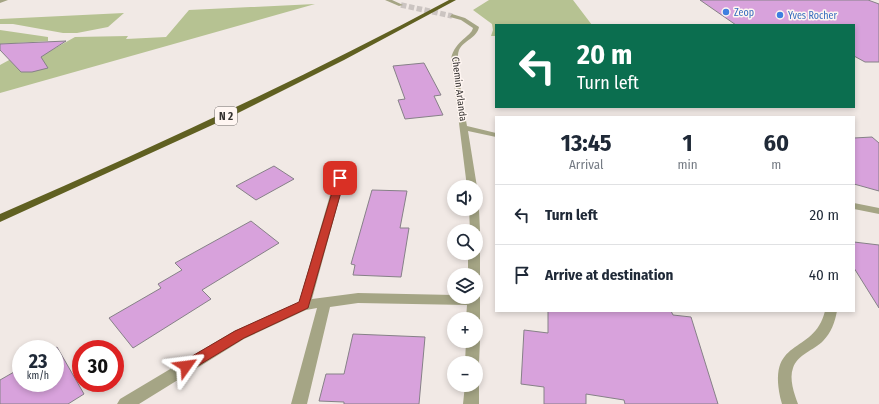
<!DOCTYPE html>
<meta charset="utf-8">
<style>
:root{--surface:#fff;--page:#f2f2f3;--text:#1f2937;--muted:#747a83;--line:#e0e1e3}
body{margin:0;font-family:"Fira Sans Condensed",sans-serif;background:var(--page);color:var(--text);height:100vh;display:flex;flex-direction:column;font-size:15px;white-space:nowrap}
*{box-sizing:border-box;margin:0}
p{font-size:13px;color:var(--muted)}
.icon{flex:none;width:22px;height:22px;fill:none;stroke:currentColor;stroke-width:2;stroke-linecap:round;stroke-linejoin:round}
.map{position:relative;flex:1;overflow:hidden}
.drawer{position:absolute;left:495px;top:116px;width:360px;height:196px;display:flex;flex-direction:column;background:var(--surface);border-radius:0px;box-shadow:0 2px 6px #0003}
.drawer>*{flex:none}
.guide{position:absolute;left:495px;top:24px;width:360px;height:84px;border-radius:0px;box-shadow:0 2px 6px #0003;background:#0b6e4f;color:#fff;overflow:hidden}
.controls{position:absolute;left:447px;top:180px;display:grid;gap:8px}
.controls a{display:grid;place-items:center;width:36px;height:36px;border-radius:50%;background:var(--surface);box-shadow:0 2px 6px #0003;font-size:20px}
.speed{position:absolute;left:12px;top:340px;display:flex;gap:8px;font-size:20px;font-weight:700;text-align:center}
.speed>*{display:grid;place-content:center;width:52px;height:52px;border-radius:50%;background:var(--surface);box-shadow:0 2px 6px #0003;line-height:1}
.speed small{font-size:10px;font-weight:400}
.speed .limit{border:6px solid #d22;background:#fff;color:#111}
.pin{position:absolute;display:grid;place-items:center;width:34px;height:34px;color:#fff;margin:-17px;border-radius:8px;box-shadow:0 2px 6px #0006}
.me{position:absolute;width:44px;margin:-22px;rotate:59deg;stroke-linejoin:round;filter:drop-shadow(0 0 3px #0008)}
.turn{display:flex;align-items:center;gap:14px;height:84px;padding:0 16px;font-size:18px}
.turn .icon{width:52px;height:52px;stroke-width:2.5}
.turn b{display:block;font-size:28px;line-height:34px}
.eta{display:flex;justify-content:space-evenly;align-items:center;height:68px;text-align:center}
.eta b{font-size:24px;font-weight:700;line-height:28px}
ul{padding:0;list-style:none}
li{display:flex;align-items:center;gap:12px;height:60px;padding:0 16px;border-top:1px solid var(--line)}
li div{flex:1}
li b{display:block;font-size:15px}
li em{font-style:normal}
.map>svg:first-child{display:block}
.green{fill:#b6c292}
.building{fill:#d8a2dc;stroke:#868187}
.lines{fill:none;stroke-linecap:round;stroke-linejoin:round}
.minor-tunnel{stroke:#cbc4c1;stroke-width:5.5;stroke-dasharray:5.5 2.5;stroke-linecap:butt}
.minor{fill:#a5a585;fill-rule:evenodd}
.trunk{fill:#606021;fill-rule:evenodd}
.route{fill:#c73a2d;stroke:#81261d}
.shop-dot{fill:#3f7fe0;stroke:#fff6f2;stroke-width:1.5}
.labels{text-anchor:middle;stroke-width:3;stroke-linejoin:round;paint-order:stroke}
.far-shop-label{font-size:10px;fill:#366cbe;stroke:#fff6f2;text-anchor:start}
.far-street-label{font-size:10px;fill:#34312f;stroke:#fff6f2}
.shield{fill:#fff6f2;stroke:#716c6a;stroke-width:1}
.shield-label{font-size:11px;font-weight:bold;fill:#34312f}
</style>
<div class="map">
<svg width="879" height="404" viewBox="0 0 879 404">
<rect width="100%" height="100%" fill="#f1e9e5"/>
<g class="green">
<path d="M489,0H573L592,25H496V36H491L493,30L492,24L473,10Z"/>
<path d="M315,4L0,93V65L11,59L50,51L75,37L128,36L126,39L166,37L189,10Z"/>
<path d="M124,13L108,27L77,33H63L13,24H0V19Z"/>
<path d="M0,30L48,37V41L0,44Z"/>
</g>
<g class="building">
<path d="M700,0H868L879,4V62H865L854,56V25H736Z"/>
<path d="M66,41L41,57L48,68L32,72H21L0,50V44Z"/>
<path d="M424,63L441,95L434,96L443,115L405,119L398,100L405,99L393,66Z"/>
<path d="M872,137L879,143V191L854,184V138Z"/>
<path d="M274,166L294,179L256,200L236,186Z"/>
<path d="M372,190L407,191L400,228H409L401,277L353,275L355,265L351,264Z"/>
<path d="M251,221L279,243L202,290L211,299L133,348L109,318L161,288L158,284L182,270L175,263Z"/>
<path d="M854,242L879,245V308L854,268Z"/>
<path d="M548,311H671L673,315L691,317L718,404H625L624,400L586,394V404H544V387L521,384L524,330L548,333Z"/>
<path d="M353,334L425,337L419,404H344V402L319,401L326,374H344Z"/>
<path d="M57,347L84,394L68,404H0V380L21,368V383H55V349H53Z"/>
</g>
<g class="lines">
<path class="minor-tunnel" d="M401,5L452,16"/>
<g class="minor">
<path d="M0,0H8L0,3Z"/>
<path d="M385,0H392L403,5L399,6Z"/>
<path d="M452,14L465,18L479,27C477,38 464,40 459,50C454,63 465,110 467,126L496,133V137L468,131L477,187L476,188L467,187L451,59C455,40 471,37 473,28L461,20L450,17Z"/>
<path d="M340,175L345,178L312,299L358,293L454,295V297H476V293L480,297V319L478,323H476V319H466L467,305L358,303L330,307L307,404H291L317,308L306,310L244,339L139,404H117L120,399L234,331L299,302L335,178Z"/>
<path d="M854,203L879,208V214L854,209Z"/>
<path d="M476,206L479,209L480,231L476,234V231H470L469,209H476Z"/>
<path d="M476,250L480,253V275L476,279V275H468V253H476Z"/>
<path d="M825,311H837C835,322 831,333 823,341C814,350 797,355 793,368C789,379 794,393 798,404H782C764,335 814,357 825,311Z"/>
<path d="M476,336L480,341L479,363L476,368V363H465L466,341H476Z"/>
<path d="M476,380L479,385V404H463L465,385H476Z"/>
</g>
<path class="trunk" d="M449,0H456L344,60L232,116L0,222V214C152,148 303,78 449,0Z"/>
</g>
<path class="route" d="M337,176H343L345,178L308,308L244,338L191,370L186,372L182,370L180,366L182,362L235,331L299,302Z"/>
<g class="shop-dot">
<circle cx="726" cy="12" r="4"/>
<circle cx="780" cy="15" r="4"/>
</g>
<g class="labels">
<g class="far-shop-label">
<text x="734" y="16">Zeop</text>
<text x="788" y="19">Yves Rocher</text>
</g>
<g class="far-street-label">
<text transform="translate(460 89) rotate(83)" y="4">Chemin Arlanda</text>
</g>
<rect class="shield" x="215" y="107" width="22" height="18" rx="3"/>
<g class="shield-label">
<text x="226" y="120">N 2</text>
</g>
</g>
</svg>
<div class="controls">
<a><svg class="icon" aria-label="sound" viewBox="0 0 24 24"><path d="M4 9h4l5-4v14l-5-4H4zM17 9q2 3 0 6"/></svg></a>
<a><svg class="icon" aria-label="search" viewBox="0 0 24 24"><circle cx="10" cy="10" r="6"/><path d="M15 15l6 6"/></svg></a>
<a><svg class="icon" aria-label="layers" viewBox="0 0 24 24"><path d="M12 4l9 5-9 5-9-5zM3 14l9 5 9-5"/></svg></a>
<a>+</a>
<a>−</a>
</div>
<div class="speed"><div>23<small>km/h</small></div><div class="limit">30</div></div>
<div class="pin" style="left:340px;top:178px;background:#d93025"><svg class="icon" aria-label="arrive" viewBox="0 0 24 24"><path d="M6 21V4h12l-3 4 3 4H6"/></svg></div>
<svg class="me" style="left:186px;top:366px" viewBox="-20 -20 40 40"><path d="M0-17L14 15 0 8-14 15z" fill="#c73a2d" stroke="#fff" stroke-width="4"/></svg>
<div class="guide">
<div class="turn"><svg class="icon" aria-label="left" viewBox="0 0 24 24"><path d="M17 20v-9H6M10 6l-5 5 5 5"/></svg><div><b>20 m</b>Turn left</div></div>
</div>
<section class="drawer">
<div class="eta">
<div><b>13:45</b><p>Arrival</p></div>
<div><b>1</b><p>min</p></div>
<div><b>60</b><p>m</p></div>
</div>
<ul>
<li><svg class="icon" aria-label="left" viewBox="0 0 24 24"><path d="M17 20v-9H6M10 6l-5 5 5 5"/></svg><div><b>Turn left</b></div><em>20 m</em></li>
<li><svg class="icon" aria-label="arrive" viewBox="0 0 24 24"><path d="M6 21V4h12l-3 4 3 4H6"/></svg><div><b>Arrive at destination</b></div><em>40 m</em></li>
</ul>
</section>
</div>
